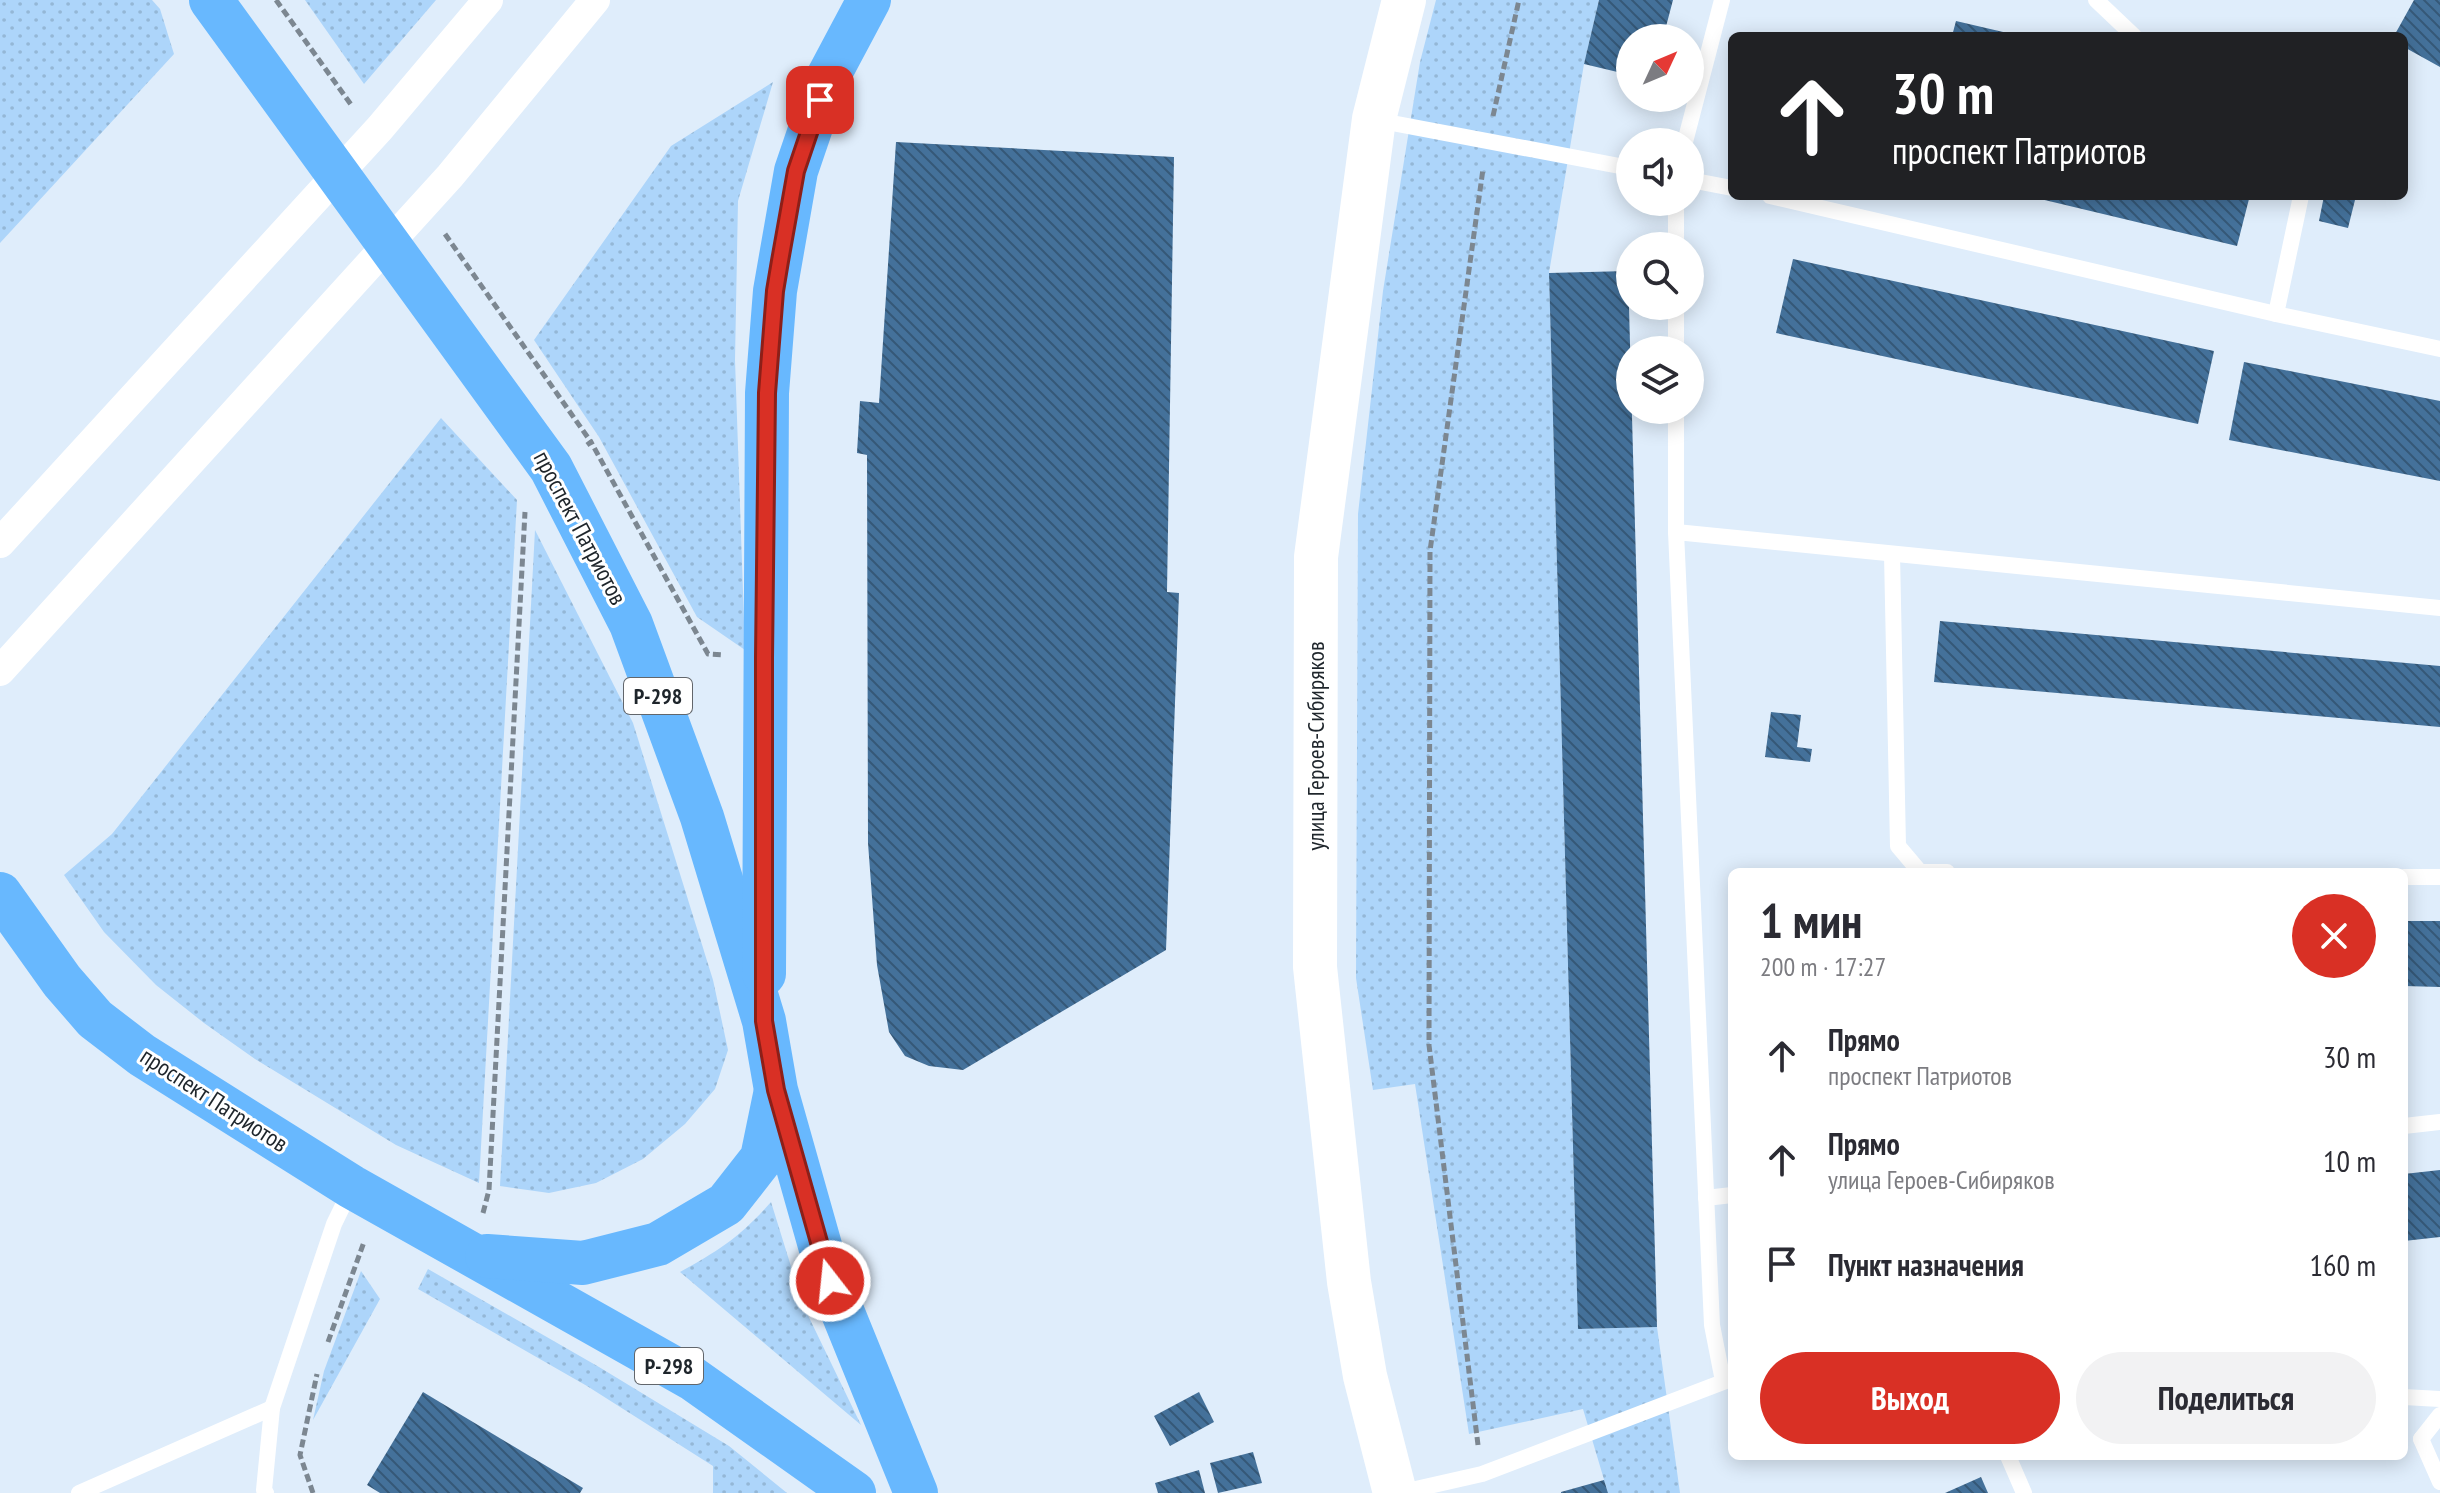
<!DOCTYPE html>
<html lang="ru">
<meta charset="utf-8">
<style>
:root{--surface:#fff;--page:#f2f2f3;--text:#2b2b33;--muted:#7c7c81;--accent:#d93025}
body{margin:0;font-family:"PT Sans Narrow",sans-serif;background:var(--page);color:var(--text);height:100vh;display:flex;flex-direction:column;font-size:30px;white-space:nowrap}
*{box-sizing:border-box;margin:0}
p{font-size:26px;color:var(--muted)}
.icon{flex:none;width:44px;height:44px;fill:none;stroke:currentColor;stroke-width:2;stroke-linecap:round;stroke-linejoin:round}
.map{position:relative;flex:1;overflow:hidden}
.details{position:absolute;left:1728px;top:868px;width:680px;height:592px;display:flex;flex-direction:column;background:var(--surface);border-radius:12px;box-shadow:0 4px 20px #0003}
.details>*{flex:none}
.guide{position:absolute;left:1728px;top:32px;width:680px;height:168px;border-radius:12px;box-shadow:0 4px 20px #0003;background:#202124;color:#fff;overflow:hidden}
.needle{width:52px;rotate:46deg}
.controls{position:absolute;left:1616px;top:24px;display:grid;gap:16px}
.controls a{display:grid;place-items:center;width:88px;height:88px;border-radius:50%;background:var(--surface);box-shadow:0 4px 20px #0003;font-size:40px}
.pin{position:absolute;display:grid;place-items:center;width:68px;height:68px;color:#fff;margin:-34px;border-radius:16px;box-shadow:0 4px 12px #0006}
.me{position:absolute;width:88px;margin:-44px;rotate:344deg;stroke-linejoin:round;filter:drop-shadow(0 0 6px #0008)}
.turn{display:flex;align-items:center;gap:28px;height:168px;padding:0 32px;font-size:36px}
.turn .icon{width:104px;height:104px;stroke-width:2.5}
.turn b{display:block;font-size:56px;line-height:68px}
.round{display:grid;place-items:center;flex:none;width:84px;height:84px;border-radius:42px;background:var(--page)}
.summary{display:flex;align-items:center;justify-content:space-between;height:136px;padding:0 32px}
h1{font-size:48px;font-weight:600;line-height:60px}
.primary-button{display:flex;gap:16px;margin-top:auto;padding:16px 32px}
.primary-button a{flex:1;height:92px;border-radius:48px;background:var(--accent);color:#fff;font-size:32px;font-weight:600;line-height:92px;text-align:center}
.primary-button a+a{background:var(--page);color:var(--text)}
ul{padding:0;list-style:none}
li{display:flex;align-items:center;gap:24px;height:104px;padding:0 32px}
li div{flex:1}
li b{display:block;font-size:30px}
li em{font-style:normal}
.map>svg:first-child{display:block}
.grass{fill:url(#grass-dots)}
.building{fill:url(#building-back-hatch)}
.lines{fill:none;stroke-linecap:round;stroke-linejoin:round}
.path{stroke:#7c8791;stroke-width:5;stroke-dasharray:8 4;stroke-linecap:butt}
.lane{stroke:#fff;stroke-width:16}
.street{stroke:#fff;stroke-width:30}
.secondary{stroke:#fff;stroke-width:44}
.highway{stroke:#68b8fe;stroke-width:44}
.route-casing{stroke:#8d1f18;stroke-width:20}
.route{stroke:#d93025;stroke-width:14}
.labels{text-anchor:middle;stroke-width:6;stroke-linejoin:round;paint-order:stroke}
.shield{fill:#fff;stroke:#62666b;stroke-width:2}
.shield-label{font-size:22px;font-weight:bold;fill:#1e252b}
.street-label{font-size:24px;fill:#1e252b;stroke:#fff}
</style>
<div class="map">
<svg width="2440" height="1493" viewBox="0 0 2440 1493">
<defs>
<pattern id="grass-dots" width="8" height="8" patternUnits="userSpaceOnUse" patternTransform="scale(2)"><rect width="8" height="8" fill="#add5fa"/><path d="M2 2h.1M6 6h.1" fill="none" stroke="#94b7d6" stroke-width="1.8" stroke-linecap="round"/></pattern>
<pattern id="building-back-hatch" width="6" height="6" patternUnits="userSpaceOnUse" patternTransform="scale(2)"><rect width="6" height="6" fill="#44719a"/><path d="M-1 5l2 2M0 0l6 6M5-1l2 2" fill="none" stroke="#355877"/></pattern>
</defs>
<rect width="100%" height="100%" fill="#dfedfb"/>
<g class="grass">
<path d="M0,0H152L160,9L174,54L0,243Z"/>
<path d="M305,0H436L364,84Z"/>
<path d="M1436,0H1599L1584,64L1549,273L1578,1329L1657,1327L1680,1493H1608L1583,1409L1469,1434L1415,1084L1373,1090L1356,978L1358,514L1383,291L1420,62Z"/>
<path d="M773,82L738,201L735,360L745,650L697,617L599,437L534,340L671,146Z"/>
<path d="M441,418L517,500L479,1183L396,1145L255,1059L204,1023L156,985L104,932L64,875L112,834Z"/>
<path d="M535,530L633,723L713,980L728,1050L715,1089L685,1124L643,1159L596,1183L549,1193L500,1186Z"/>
<path d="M771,1202L803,1305L861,1425L680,1272C720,1250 741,1236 771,1202Z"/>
<path d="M428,1269L599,1367L729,1446L787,1493H713V1466L587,1386L418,1289Z"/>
<path d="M361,1271L380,1299L313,1420L324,1371Z"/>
</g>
<g class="building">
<path d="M1599,0H1673L1663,38H1630V75L1584,64Z"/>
<path d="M2414,0H2440V67L2404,47V36H2394Z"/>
<path d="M1956,21L2016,35V36H1952Z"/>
<path d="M896,142L1174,157L1167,592L1179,593L1166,950L963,1070L929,1066L905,1056L889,1032L877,965L868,843L867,455L857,453L860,401L879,403Z"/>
<path d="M2028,196H2235L2249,199L2237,246Z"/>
<path d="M2324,196H2356L2348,228L2319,221Z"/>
<path d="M1793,259L2214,351L2198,424L1776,333Z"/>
<path d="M1628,271L1657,1327L1578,1329L1549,273Z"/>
<path d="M2244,362L2440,401V481L2229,440Z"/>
<path d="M1940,621L2440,666V727L1934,682Z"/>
<path d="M1771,712L1801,715L1797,747L1812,749L1810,762L1765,757Z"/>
<path d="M2404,921H2440V987L2404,986Z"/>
<path d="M2440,1170V1237L2404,1241V1174Z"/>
<path d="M423,1392L583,1488L580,1493H380L367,1485Z"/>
<path d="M1199,1392L1214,1422L1170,1446L1154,1416Z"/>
<path d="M1253,1452L1262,1483L1218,1493L1210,1463Z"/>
<path d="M1199,1470L1205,1493H1158L1155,1483Z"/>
<path d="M1981,1477L1988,1493H1945Z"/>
<path d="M1604,1480L1608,1493H1561V1492Z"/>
</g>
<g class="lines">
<g class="path">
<path d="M276,0L352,106"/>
<path d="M1493,116L1519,0"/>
<path d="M445,234L591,442"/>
<path d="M587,445L591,442L708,654L723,655"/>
<path d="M483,1213L489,1190L525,512"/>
<path d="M328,1342L364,1242"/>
<path d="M1478,1445L1429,1045L1430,551L1483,169"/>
<path d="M313,1493L300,1455L317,1374"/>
</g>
<g class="lane">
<path d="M2096,0L2134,36"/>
<path d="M1376,120L1630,168"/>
<path d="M1685,142L1722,0"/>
<path d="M1690,180L1732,188"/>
<path d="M1770,196L2276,314L2440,349"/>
<path d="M1676,246V202"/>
<path d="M2276,314L2301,196"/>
<path d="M1676,350V306"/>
<path d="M1676,410V532L1712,1325L1723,1381"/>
<path d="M1676,532L2440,608"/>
<path d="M1892,554L1898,846L1920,872H1947"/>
<path d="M2404,877H2440"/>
<path d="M2404,1126L2440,1122"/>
<path d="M1706,1198L1732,1195"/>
<path d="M2404,1397L2440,1399"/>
<path d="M2421,1439L2440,1482"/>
<path d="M2421,1439L2440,1415"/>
<path d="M2008,1456L2024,1493"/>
<path d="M79,1493L272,1408"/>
<path d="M266,1493L264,1490L272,1408L334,1224L351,1189"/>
<path d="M1398,1493L1482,1474L1731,1379"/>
</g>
<g class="street">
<path d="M0,543L380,128L488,0"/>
<path d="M0,671L450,176L595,0"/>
</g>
<path class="secondary" d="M1395,1493L1365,1376L1349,1282L1315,967L1316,557L1374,119L1404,0"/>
<g class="highway">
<path d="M211,0L551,468L631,624L702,817L764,1021L776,1090L830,1281L916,1493"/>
<path d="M0,894L62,981L95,1019L142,1055L352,1187L693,1379L854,1493"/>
<path d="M764,974L767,393L775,291L796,171L828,77L869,0"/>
<path d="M487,1256L583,1263L658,1244L726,1204L762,1158L775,1095"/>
</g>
</g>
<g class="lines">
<g class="route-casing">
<path id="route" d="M820,100L796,171L780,261L775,291L767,393L764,658V1021L776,1090L830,1281"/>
</g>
<use href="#route" class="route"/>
</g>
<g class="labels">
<g class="shield">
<rect x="624" y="678" width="68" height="36" rx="6"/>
<rect x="635" y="1348" width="68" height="36" rx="6"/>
</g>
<g class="shield-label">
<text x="658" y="704">Р-298</text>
<text x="669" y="1374">Р-298</text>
</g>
<g class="street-label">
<text transform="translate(580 528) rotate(62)" y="8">проспект Патриотов</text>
<text transform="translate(1316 746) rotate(-90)" y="8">улица Героев-Сибиряков</text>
<text transform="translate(214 1100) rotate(33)" y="8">проспект Патриотов</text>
</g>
</g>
</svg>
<div class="controls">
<a><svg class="needle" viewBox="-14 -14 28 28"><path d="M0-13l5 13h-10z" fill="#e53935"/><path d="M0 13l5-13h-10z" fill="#7c7c81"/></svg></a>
<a><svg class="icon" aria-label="sound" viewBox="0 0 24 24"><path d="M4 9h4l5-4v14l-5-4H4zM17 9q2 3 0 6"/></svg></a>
<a><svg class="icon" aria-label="search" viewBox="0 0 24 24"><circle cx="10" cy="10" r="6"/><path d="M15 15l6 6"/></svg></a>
<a><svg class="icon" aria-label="layers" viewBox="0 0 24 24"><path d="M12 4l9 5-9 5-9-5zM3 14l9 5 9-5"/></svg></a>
</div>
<div class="pin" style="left:820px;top:100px;background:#d93025"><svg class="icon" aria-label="arrive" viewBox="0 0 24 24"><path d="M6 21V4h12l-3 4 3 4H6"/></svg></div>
<svg class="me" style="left:830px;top:1281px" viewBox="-20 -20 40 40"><circle r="17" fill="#d93025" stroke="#fff" stroke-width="3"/><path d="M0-11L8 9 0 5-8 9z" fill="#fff"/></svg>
<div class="guide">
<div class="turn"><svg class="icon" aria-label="ahead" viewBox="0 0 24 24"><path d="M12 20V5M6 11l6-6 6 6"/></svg><div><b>30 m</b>проспект Патриотов</div></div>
</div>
<section class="details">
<div class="summary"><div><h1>1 мин</h1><p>200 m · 17:27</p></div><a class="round" style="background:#d93025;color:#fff"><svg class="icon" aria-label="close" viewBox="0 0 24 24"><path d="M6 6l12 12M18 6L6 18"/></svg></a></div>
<ul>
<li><svg class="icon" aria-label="ahead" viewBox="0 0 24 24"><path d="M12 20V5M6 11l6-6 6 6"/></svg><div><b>Прямо</b><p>проспект Патриотов</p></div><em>30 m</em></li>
<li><svg class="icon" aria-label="ahead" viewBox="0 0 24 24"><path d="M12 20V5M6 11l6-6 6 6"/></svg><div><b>Прямо</b><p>улица Героев-Сибиряков</p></div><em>10 m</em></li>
<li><svg class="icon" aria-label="arrive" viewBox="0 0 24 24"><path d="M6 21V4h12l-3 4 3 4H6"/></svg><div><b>Пункт назначения</b></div><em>160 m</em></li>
</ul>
<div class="primary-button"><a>Выход</a><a>Поделиться</a></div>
</section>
</div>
